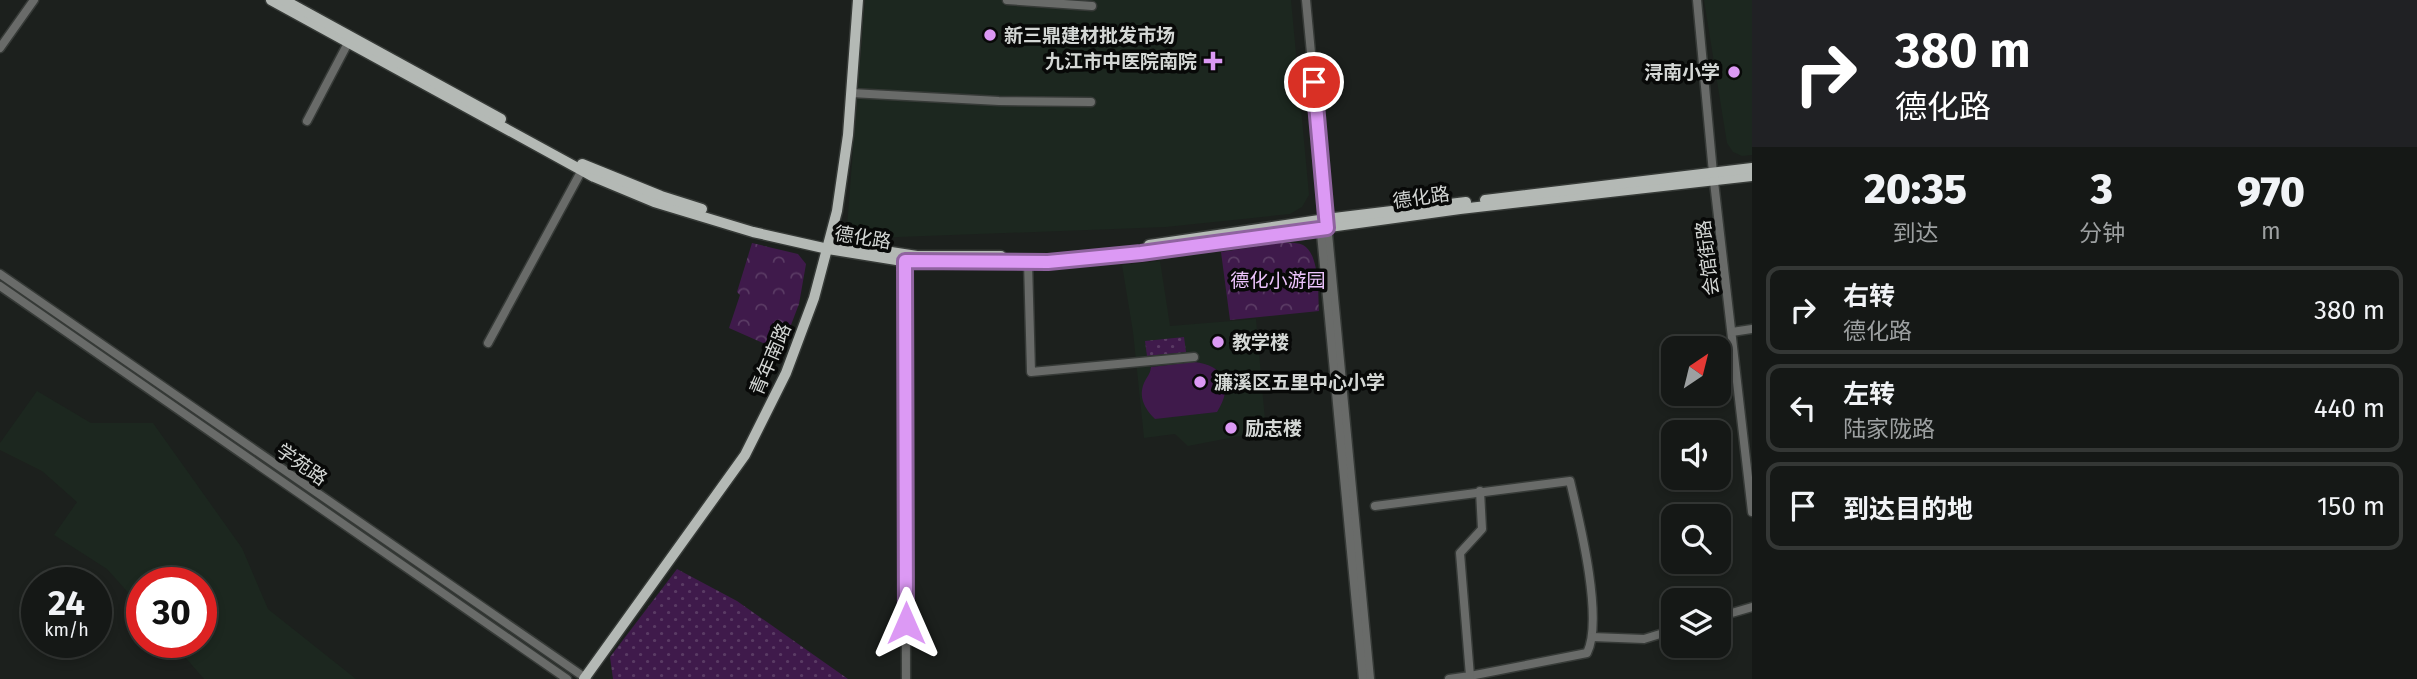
<!DOCTYPE html>
<html lang="zh">
<meta charset="utf-8">
<style>
:root{--surface:#151816;--page:#222523;--text:#f1f3f6;--muted:#9da0a1;--line:#343735}
body{margin:0;font-family:"Fira Sans","Noto Sans SC",sans-serif;background:var(--page);color:var(--text);height:100vh;display:flex;flex-direction:column;font-size:26px;white-space:nowrap}
*{box-sizing:border-box;margin:0}
p{font-size:23px;color:var(--muted)}
.icon{flex:none;width:38px;height:38px;fill:none;stroke:currentColor;stroke-width:2;stroke-linecap:round;stroke-linejoin:round}
.map{position:relative;flex:1;overflow:hidden}
.sheet{display:flex;flex-direction:column;background:var(--surface);width:665px}
.sheet>*{flex:none}
.banner{background:#202124;color:#fff;overflow:hidden}
.needle{width:46px;rotate:35deg}
.fabs{position:absolute;left:1661px;top:336px;display:grid;gap:14px}
.fabs a{display:grid;place-items:center;width:70px;height:70px;border-radius:14px;background:var(--surface);box-shadow:0 4px 10px #0003,0 0 0 2px var(--line);font-size:35px}
.speed{position:absolute;left:21px;top:567px;display:flex;gap:14px;font-size:35px;font-weight:700;text-align:center}
.speed>*{display:grid;place-content:center;width:91px;height:91px;border-radius:50%;background:var(--surface);box-shadow:0 4px 10px #0003,0 0 0 2px var(--line);line-height:1}
.speed small{font-size:18px;font-weight:400}
.speed .limit{border:10px solid #d22;background:#fff;color:#111}
.pin{position:absolute;display:grid;place-items:center;width:60px;height:60px;color:#fff;margin:-30px;border:4px solid #fff;border-radius:50%;box-shadow:0 2px 7px #0007}
.me{position:absolute;width:77px;margin:-38px;rotate:0deg;stroke-linejoin:round;filter:drop-shadow(0 0 5px #0008)}
.turn{display:flex;align-items:center;gap:24px;height:147px;padding:0 28px;font-size:32px}
.turn .icon{width:91px;height:91px;stroke-width:2.5}
.turn b{display:block;font-size:49px;line-height:60px}
.eta{display:flex;justify-content:space-evenly;align-items:center;height:119px;text-align:center}
.eta b{font-size:42px;font-weight:800;line-height:49px}
ul{padding:0;list-style:none}
li{display:flex;align-items:center;gap:21px;height:88px;margin:0 14px 10px;padding:0 14px;border:4px solid var(--line);border-radius:14px}
li div{flex:1}
li b{display:block;font-size:26px}
li em{font-style:normal}
main{display:flex;flex:1;min-height:0}
.map>svg:first-child{display:block}
.built{fill:#1c271f}
.grass{fill:url(#grass-dots)}
.forest{fill:url(#forest-crowns)}
.pitch{fill:#3f1a4b}
.lines{fill:none;stroke-linecap:round;stroke-linejoin:round}
.minor-casing{stroke:#363a37;stroke-width:11}
.major-casing{stroke:#363a37;stroke-width:13}
.minor{stroke:#696b69;stroke-width:8}
.major{stroke:#b4b9b5;stroke-width:10}
.route-casing{stroke:#8f639f;stroke-width:18}
.route{stroke:#dc99f4;stroke-width:12}
.poi-dot{fill:#dc99f4;stroke:#080908;stroke-width:2.5}
.labels{text-anchor:middle;stroke-width:7;stroke-linejoin:round;paint-order:stroke}
.poi-label{font-size:19px;font-weight:bold;fill:#d4d7d5;stroke:#080908;text-anchor:start}
.street-label{font-size:19px;fill:#d4d7d5;stroke:#080908}
.park-label{font-size:19px;fill:#edc4fd;stroke:#080908}
</style>
<main>
<div class="map">
<svg width="1752" height="679" viewBox="0 0 1752 679">
<defs>
<pattern id="grass-dots" width="8" height="8" patternUnits="userSpaceOnUse" patternTransform="scale(1.75)"><rect width="8" height="8" fill="#3f1a4b"/><path d="M2 2h.1M6 6h.1" fill="none" stroke="#5a3b64" stroke-width="1.8" stroke-linecap="round"/></pattern>
<pattern id="forest-crowns" width="20" height="18" patternUnits="userSpaceOnUse" patternTransform="scale(1.75)"><rect width="20" height="18" fill="#3f1a4b"/><path d="M2 6a3 3 0 1 1 6 0M12 15a3 3 0 1 1 6 0" fill="none" stroke="#5a3b64"/></pattern>
</defs>
<rect width="100%" height="100%" fill="#1c201d"/>
<g class="built">
<path d="M865,0H1291L1309,195L1302,207L1290,214L1166,227L846,239Z"/>
<path d="M1704,0H1752V155L1742,156L1733,152L1727,143Z"/>
<path d="M1160,261L1170,326L1256,319L1266,431L1188,446L1175,434L1144,438L1133,332L1122,265Z"/>
<path d="M37,391L91,423H153L242,548L268,609L356,679H204L172,642H201V583H142V608L107,569L54,535L77,502L42,471L0,450V443Z"/>
</g>
<g class="grass">
<path d="M1184,337L1186,352L1147,356L1145,341Z"/>
<path d="M677,569L737,601L848,679H613L610,657Z"/>
</g>
<g class="forest">
<path d="M752,243L798,254L806,264L799,304L781,351L729,328L740,295L737,292Z"/>
<path d="M1280,243C1287,243 1296,242 1303,245C1320,254 1318,295 1319,311L1230,320L1221,252Z"/>
</g>
<path class="pitch" d="M1194,362C1225,365 1234,386 1217,412L1155,419C1145,409 1138,397 1144,383C1147,376 1150,375 1151,367Z"/>
<g class="lines">
<g class="minor-casing">
<g id="minor">
<path d="M1007,0L1092,6"/>
<path d="M1306,0L1370,679"/>
<path d="M1697,0L1713,173L1752,512"/>
<path d="M0,48L34,0"/>
<path d="M851,93L999,101L1091,102"/>
<path d="M307,121L348,43"/>
<path d="M1320,223L1363,679"/>
<path d="M905,261L906,679"/>
<path d="M1028,262L1031,372L1194,357"/>
<path d="M0,274L587,679"/>
<path d="M0,286L567,679"/>
<path d="M1732,332L1752,329"/>
<path d="M488,343L582,170"/>
<path d="M1375,506L1570,481C1579,519 1604,619 1587,653L1470,676"/>
<path d="M1718,617L1752,607"/>
<path d="M1592,637L1644,639L1673,630"/>
<path d="M1449,679L1470,676L1460,553L1482,529L1480,491"/>
</g>
</g>
<g class="major-casing">
<g id="major">
<path d="M271,0L594,177L654,202L753,232L828,249L915,263L1048,262L1141,253L1460,209L1752,176"/>
<path d="M284,0L501,119"/>
<path d="M582,164L661,196L702,209"/>
<path d="M1485,200L1752,168"/>
<path d="M832,243L917,256H1001"/>
<path d="M1149,245L1326,219L1466,202"/>
<path d="M584,679L745,455L786,373L814,298L837,211L848,135L858,0"/>
</g>
</g>
<use href="#minor" class="minor"/>
<use href="#major" class="major"/>
</g>
<g class="lines">
<g class="route-casing">
<path id="route" d="M906,623L905,261L1048,262L1141,253L1327,228L1314,82"/>
</g>
<use href="#route" class="route"/>
</g>
<g class="poi-dot">
<circle cx="990" cy="35" r="7"/>
<path d="M1209.5 50.5h7v7h7v7h-7v7h-7v-7h-7v-7h7z"/>
<circle cx="1734" cy="72" r="7"/>
<circle cx="1218" cy="342" r="7"/>
<circle cx="1200" cy="382" r="7"/>
<circle cx="1231" cy="428" r="7"/>
</g>
<g class="labels">
<g class="poi-label">
<text x="1004" y="42">新三鼎建材批发市场</text>
<text x="1197" y="68" text-anchor="end">九江市中医院南院</text>
<text x="1720" y="79" text-anchor="end">浔南小学</text>
<text x="1232" y="349">教学楼</text>
<text x="1214" y="389">濂溪区五里中心小学</text>
<text x="1245" y="435">励志楼</text>
</g>
<g class="street-label">
<text transform="translate(1421 197) rotate(-8)" y="7">德化路</text>
<text transform="translate(863 237) rotate(9)" y="7">德化路</text>
<text transform="translate(1707 258) rotate(-97)" y="7">会馆街路</text>
<text transform="translate(770 359) rotate(-67)" y="7">青年南路</text>
<text transform="translate(302 464) rotate(35)" y="7">学苑路</text>
</g>
<g class="park-label">
<text x="1278" y="287">德化小游园</text>
</g>
</g>
</svg>
<div class="fabs">
<a><svg class="needle" viewBox="-14 -14 28 28"><path d="M0-13l5 13h-10z" fill="#e53935"/><path d="M0 13l5-13h-10z" fill="#9da0a1"/></svg></a>
<a><svg class="icon" aria-label="sound" viewBox="0 0 24 24"><path d="M4 9h4l5-4v14l-5-4H4zM17 9q2 3 0 6"/></svg></a>
<a><svg class="icon" aria-label="search" viewBox="0 0 24 24"><circle cx="10" cy="10" r="6"/><path d="M15 15l6 6"/></svg></a>
<a><svg class="icon" aria-label="layers" viewBox="0 0 24 24"><path d="M12 4l9 5-9 5-9-5zM3 14l9 5 9-5"/></svg></a>
</div>
<div class="speed"><div>24<small>km/h</small></div><div class="limit">30</div></div>
<div class="pin" style="left:1314px;top:82px;background:#d93025"><svg class="icon" aria-label="arrive" viewBox="0 0 24 24"><path d="M6 21V4h12l-3 4 3 4H6"/></svg></div>
<svg class="me" style="left:906px;top:623px" viewBox="-20 -20 40 40"><path d="M0-17L14 15 0 8-14 15z" fill="#dc99f4" stroke="#fff" stroke-width="4"/></svg>
</div>
<section class="sheet">
<div class="banner">
<div class="turn"><svg class="icon" aria-label="right" viewBox="0 0 24 24"><path d="M7 20v-9h11M14 6l5 5-5 5"/></svg><div><b>380 m</b>德化路</div></div>
</div>
<div class="eta">
<div><b>20:35</b><p>到达</p></div>
<div><b>3</b><p>分钟</p></div>
<div><b>970</b><p>m</p></div>
</div>
<ul>
<li><svg class="icon" aria-label="right" viewBox="0 0 24 24"><path d="M7 20v-9h11M14 6l5 5-5 5"/></svg><div><b>右转</b><p>德化路</p></div><em>380 m</em></li>
<li><svg class="icon" aria-label="left" viewBox="0 0 24 24"><path d="M17 20v-9H6M10 6l-5 5 5 5"/></svg><div><b>左转</b><p>陆家陇路</p></div><em>440 m</em></li>
<li><svg class="icon" aria-label="arrive" viewBox="0 0 24 24"><path d="M6 21V4h12l-3 4 3 4H6"/></svg><div><b>到达目的地</b></div><em>150 m</em></li>
</ul>
</section>
</main>
